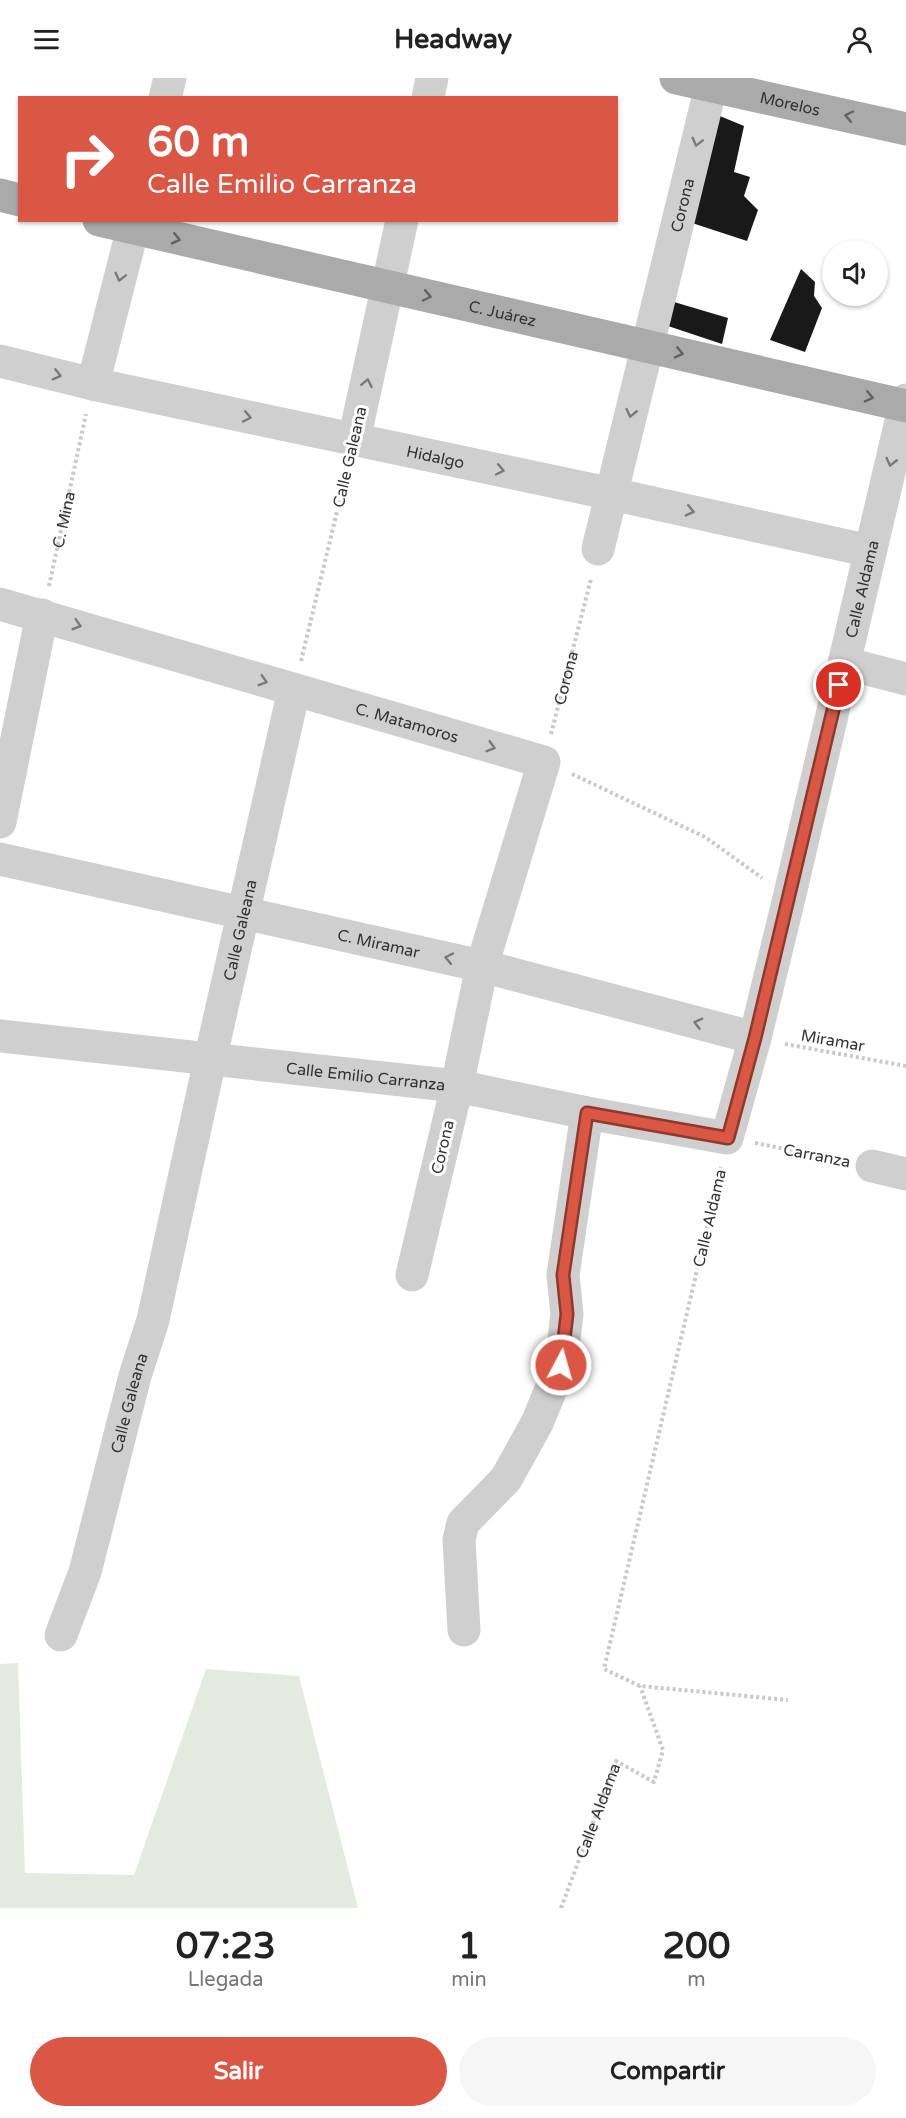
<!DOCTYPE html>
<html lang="es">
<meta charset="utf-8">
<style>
:root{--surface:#fff;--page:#f6f6f6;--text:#222;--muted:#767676;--accent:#d95744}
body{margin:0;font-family:"Varela Round",sans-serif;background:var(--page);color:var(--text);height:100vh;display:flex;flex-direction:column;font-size:22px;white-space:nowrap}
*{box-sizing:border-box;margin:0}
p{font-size:20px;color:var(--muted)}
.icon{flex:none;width:33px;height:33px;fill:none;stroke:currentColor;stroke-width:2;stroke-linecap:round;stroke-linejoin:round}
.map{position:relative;height:1830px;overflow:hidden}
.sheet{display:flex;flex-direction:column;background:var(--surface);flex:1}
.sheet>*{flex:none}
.banner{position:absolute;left:18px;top:18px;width:600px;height:126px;border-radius:0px;box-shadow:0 2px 4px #0004;background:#d95744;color:#fff;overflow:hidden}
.fabs{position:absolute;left:822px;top:162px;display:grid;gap:12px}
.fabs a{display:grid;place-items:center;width:66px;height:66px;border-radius:50%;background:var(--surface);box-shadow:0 2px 4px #0004;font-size:30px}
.pin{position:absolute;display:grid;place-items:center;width:51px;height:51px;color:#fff;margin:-26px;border:3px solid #fff;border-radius:50%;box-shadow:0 2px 6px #0007}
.me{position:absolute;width:66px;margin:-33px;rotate:6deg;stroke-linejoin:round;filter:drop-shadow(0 0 4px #0008)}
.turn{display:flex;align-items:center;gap:21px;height:126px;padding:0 30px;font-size:27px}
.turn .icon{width:78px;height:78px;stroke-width:2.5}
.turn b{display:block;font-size:42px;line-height:51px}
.eta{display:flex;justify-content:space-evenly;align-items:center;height:102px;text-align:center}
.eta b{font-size:36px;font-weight:700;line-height:42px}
.cta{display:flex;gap:12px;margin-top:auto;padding:12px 30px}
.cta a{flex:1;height:69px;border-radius:36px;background:var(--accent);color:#fff;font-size:24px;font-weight:700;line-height:69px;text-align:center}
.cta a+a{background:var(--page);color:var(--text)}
header{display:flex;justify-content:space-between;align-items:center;height:78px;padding:0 30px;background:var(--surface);font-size:27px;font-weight:700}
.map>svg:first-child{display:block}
.green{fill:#e3eadf}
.building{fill:#191919}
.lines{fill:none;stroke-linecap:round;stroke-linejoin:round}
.path{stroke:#c9c9c9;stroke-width:4;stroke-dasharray:3 3;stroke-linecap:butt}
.minor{stroke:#cfcfcf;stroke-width:33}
.major{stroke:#aaa;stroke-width:33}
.oneway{stroke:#626262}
.oneway2{stroke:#797979}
.route-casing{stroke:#8d392c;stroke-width:15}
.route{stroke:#d95744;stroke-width:10}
.labels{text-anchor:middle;stroke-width:6;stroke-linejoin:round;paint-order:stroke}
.street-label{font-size:16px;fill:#323232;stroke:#fff}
</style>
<header><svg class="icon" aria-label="menu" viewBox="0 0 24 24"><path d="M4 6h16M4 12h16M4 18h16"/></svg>Headway<svg class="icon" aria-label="person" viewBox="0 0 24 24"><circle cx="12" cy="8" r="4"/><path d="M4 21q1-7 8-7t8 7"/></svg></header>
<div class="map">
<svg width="906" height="1830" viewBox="0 0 906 1830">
<rect width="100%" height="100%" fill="#fff"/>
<path class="green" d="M18,1585L25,1795L134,1797L206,1591L299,1598L358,1830H0V1586Z"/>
<g class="building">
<path d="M715,36L744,48L734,94L750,99L744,118L758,132L747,163L686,143Z"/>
<path d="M801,191L815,204L814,218L822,230L805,274L770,262Z"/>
<path d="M674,224L728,240L722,266L668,248Z"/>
</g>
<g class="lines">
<g class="path">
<path id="s1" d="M49,508L86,336"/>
<path d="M301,583L347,392"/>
<path id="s2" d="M551,656L591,501"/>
<path d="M572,696L705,759L762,800"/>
<path d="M785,966L906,988"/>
<path d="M755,1065L842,1082"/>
<path d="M721,1089L604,1591L640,1608L788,1622"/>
<path id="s3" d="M561,1830L616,1683L654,1704L663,1672L640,1608"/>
</g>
<g class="minor">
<path d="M165,20L170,0"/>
<path d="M428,20L432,0"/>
<path id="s4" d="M0,283L93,306L612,416L870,473"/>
<path d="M93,306L135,142"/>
<path d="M354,362L402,142"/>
<path id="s5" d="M598,471L713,0"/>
<path id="s6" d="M0,526L544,684L482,888L457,1008L412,1197"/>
<path d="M844,585L906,601"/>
<path d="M0,744L42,537"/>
<path id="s7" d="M0,781L482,888L755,960"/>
<path id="s8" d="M0,958L457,1008L587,1035L727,1060L755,960L789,820L906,322"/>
<path d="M872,1088L906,1096"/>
<path d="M464,1552L459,1462L463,1445L506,1401L537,1345L561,1287L567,1236L563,1197L587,1035"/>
<path id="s9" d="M61,1557L85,1494L135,1298L153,1242L210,982L294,612"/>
</g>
<g class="major">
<path id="s10" d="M676,0L906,51"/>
<path d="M0,117L20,122"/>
<path id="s11" d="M99,142L906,328"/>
</g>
</g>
<defs><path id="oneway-chevron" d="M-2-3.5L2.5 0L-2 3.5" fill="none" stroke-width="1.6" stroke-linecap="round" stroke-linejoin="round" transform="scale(1.5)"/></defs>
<g class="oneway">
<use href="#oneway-chevron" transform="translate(849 38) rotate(-168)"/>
<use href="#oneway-chevron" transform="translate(176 161) rotate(13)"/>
<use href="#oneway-chevron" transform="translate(427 218) rotate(12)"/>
<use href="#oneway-chevron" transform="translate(679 275) rotate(13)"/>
<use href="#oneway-chevron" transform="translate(869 319) rotate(13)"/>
</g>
<g class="oneway2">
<use href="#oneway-chevron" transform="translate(697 64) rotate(104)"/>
<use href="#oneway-chevron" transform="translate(120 199) rotate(104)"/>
<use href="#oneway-chevron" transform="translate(57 297) rotate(14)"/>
<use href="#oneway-chevron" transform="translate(367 305) rotate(-78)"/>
<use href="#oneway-chevron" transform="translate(631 335) rotate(103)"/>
<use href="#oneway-chevron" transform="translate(247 339) rotate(12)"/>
<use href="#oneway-chevron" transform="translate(891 384) rotate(103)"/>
<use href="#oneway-chevron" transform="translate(500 392) rotate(12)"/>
<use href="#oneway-chevron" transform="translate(690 433) rotate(13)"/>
<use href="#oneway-chevron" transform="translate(77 547) rotate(17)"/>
<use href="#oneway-chevron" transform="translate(263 603) rotate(17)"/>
<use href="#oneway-chevron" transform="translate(491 669) rotate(16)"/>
<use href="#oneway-chevron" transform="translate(449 880) rotate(-168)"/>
<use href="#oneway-chevron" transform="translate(698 945) rotate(-165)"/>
</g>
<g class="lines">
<g class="route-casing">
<path id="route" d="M561,1287L567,1236L563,1197L587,1035L728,1060L755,960L839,607"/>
</g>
<use href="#route" class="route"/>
</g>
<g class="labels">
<g class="street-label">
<text dy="6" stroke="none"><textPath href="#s10" startOffset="117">Morelos</textPath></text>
<text dy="6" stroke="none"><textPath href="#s5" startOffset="354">Corona</textPath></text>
<text dy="6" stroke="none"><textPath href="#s11" startOffset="414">C. Juárez</textPath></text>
<text transform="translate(349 379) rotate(-77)" y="6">Calle Galeana</text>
<text dy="6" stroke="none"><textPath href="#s4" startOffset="446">Hidalgo</textPath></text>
<text dy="6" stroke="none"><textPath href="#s1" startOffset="68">C. Mina</textPath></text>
<text dy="6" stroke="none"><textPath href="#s8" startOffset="1300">Calle Aldama</textPath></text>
<text dy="6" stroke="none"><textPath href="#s2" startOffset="58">Corona</textPath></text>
<text dy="6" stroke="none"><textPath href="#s6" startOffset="424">C. Matamoros</textPath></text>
<text dy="6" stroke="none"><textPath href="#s9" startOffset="728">Calle Galeana</textPath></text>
<text dy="6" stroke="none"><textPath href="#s7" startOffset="388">C. Miramar</textPath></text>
<text transform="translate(833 962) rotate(10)" y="6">Miramar</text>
<text dy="6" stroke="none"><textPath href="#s8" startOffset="368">Calle Emilio Carranza</textPath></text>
<text transform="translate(442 1069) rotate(-77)" y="6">Corona</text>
<text transform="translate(817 1077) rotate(11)" y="6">Carranza</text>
<text transform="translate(709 1140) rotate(-77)" y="6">Calle Aldama</text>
<text dy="6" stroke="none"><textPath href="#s9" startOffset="242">Calle Galeana</textPath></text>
<text dy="6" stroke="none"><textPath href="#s3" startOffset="104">Calle Aldama</textPath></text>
</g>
</g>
</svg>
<div class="fabs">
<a><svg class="icon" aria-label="sound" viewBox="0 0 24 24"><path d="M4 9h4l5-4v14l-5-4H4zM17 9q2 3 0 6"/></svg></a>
</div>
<div class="pin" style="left:839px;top:607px;background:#d93025"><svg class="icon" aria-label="arrive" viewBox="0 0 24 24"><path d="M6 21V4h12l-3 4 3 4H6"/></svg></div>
<svg class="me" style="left:561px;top:1287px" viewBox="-20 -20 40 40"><circle r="17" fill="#d95744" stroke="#fff" stroke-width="3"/><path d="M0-11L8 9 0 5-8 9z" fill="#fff"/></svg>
<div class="banner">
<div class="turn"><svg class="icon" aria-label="right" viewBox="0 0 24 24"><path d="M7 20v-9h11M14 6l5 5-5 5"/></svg><div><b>60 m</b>Calle Emilio Carranza</div></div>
</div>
</div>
<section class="sheet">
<div class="eta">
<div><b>07:23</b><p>Llegada</p></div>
<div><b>1</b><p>min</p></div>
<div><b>200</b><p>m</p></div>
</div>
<div class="cta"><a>Salir</a><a>Compartir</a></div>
</section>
